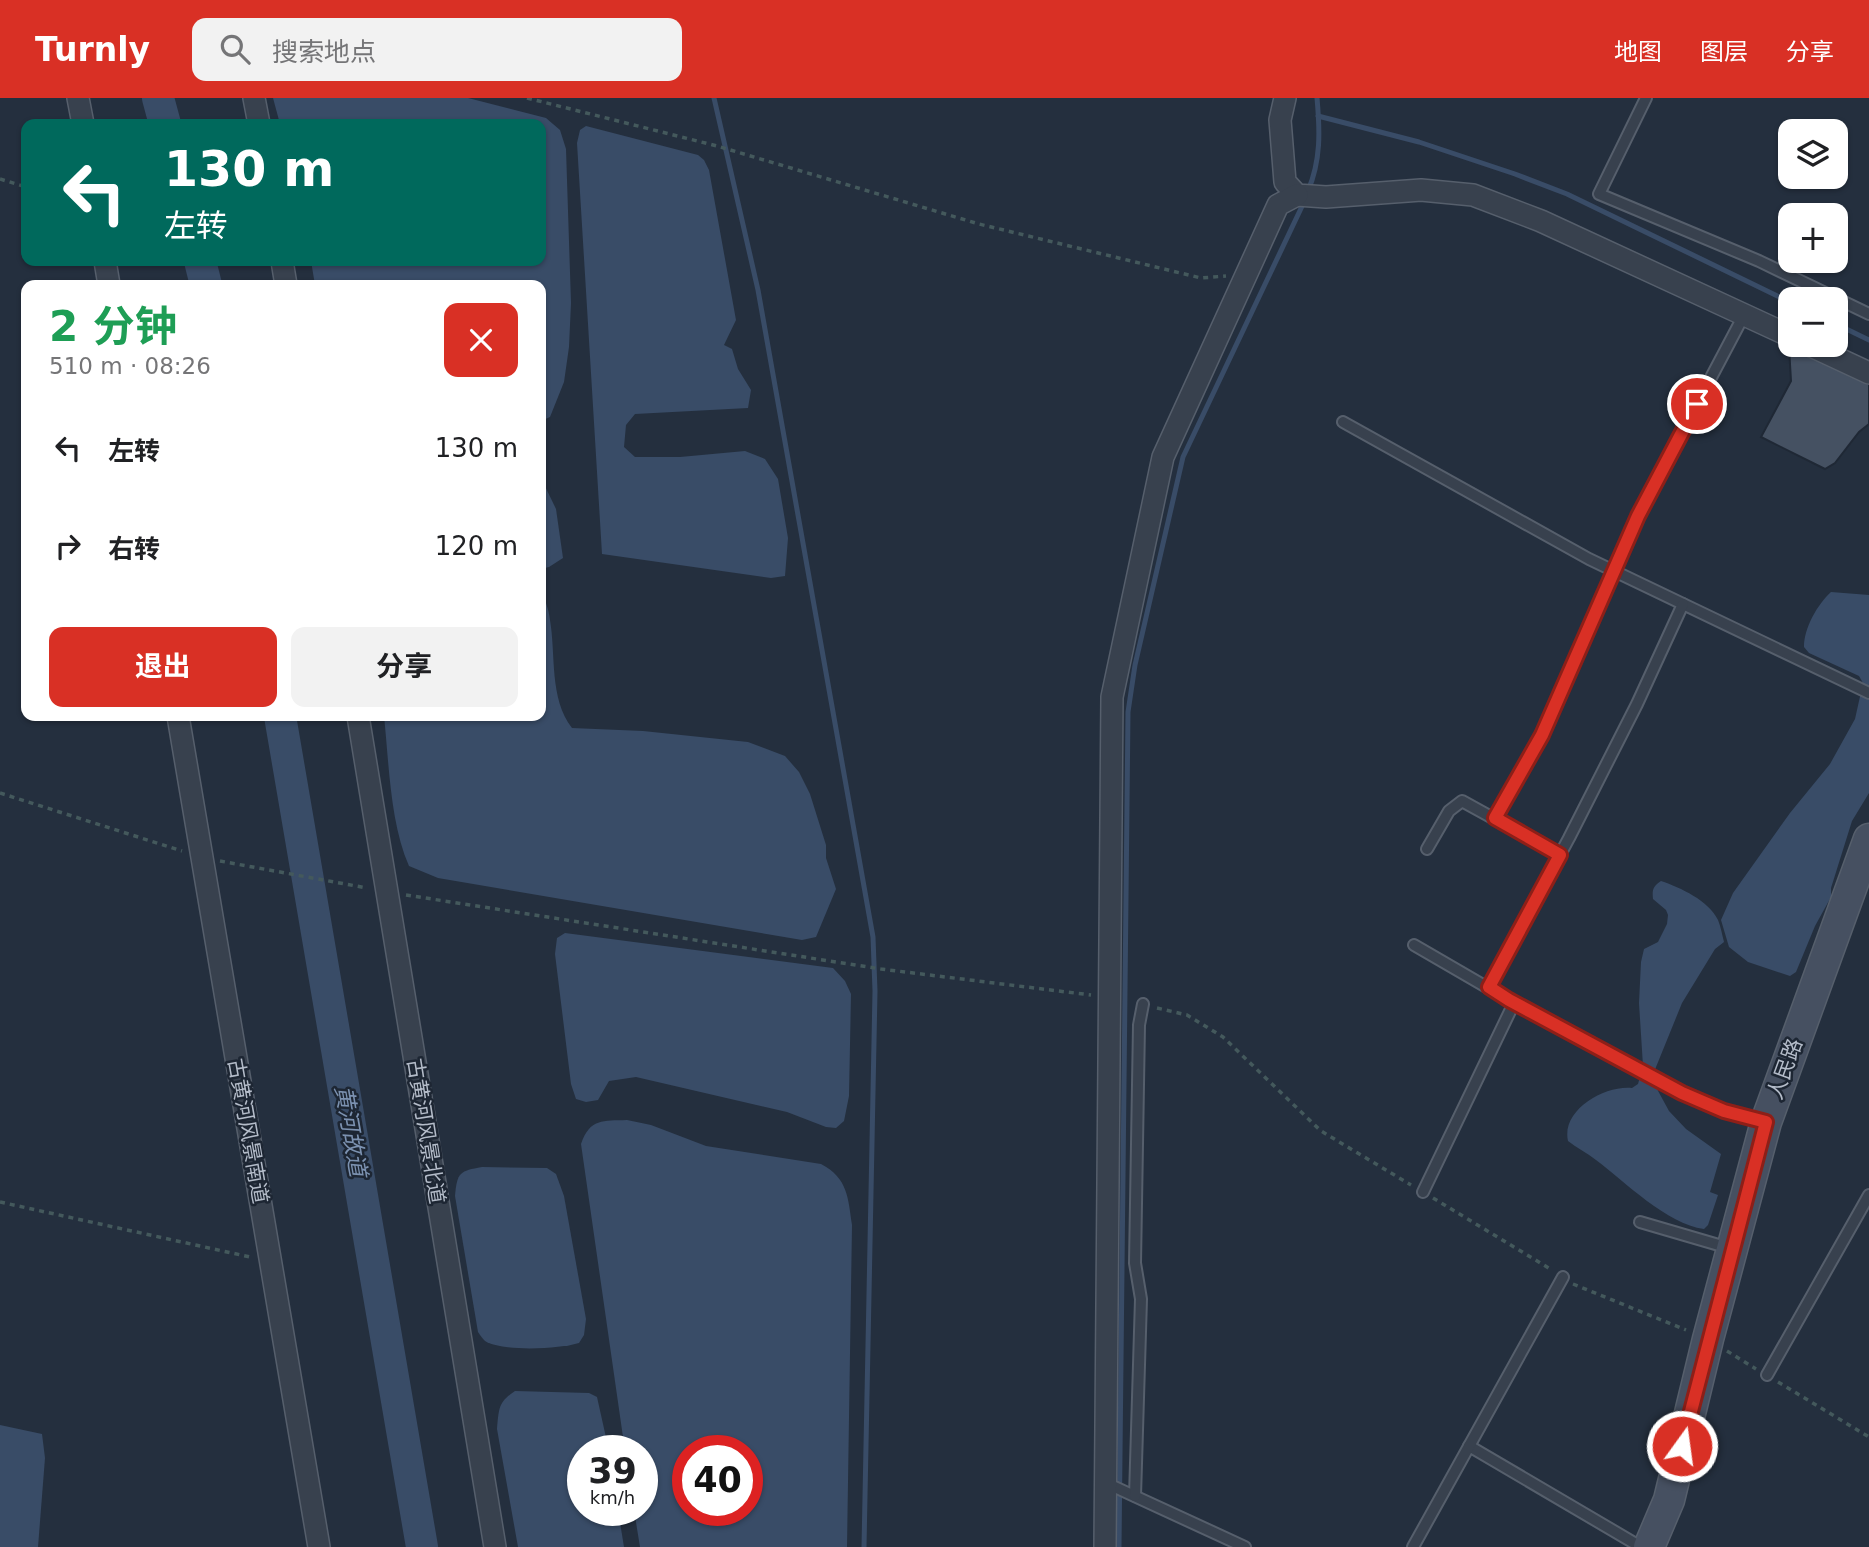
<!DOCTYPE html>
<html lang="zh">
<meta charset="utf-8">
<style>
:root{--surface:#fff;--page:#f2f2f2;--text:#202124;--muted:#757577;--accent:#d93025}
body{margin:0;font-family:"DejaVu Sans","Noto Sans SC",sans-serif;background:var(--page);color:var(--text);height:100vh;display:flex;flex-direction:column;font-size:26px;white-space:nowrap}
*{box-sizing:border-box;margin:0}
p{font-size:23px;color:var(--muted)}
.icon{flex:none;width:38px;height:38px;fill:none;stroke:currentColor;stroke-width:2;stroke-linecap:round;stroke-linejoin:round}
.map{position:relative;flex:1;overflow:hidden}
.sheet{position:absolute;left:21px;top:182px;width:525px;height:441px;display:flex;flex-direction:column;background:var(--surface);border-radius:14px;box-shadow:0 2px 5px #0004}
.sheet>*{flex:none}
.top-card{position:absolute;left:21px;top:21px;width:525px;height:147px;border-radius:14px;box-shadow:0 2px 5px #0004;background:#00695c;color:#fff;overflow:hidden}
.fabs{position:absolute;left:1778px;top:21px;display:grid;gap:14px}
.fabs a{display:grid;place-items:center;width:70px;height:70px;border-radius:14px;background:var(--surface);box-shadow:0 2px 5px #0004;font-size:35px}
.speed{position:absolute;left:567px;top:1337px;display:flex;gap:14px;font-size:35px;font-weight:700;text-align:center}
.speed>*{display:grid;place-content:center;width:91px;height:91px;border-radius:50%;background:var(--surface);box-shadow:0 2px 5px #0004;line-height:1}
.speed small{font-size:18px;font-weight:400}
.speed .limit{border:10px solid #d22;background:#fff;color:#111}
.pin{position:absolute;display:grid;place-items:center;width:60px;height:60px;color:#fff;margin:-30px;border:4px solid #fff;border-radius:50%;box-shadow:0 2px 7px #0007}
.me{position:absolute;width:77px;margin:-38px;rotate:14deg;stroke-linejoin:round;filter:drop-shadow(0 0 5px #0008)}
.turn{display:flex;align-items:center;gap:24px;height:147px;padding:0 28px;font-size:32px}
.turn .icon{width:91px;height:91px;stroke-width:2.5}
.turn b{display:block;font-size:49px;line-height:60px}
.round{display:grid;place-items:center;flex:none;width:74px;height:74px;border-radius:14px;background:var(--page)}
.head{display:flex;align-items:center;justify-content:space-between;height:119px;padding:0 28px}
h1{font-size:42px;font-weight:700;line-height:52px;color:#1e9e55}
.action{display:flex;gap:14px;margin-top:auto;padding:14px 28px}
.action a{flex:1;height:80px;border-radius:14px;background:var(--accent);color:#fff;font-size:28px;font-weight:700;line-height:80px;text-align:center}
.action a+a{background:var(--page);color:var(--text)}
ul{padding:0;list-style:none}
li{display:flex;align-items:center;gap:21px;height:98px;padding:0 28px}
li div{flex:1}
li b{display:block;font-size:26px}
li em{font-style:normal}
header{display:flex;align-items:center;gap:42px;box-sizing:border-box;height:98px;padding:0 35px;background:var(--accent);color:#fff}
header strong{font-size:33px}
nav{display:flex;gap:38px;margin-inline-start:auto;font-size:24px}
.search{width:490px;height:63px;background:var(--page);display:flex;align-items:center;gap:18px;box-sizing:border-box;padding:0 24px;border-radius:14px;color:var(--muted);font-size:26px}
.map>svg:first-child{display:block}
.water{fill:#394c67;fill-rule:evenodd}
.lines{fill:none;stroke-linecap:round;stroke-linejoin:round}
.stream{stroke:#394c67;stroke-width:5}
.river{stroke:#394c67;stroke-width:32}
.building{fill:#455162;stroke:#1f2835;stroke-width:2}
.lane-casing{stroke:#565f6c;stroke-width:14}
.street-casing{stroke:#565f6c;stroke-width:24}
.secondary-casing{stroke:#565f6c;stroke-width:33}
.path{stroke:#44595c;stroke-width:3.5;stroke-dasharray:5 5;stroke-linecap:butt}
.lane{stroke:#38414e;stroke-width:10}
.street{stroke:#38414e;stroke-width:21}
.secondary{stroke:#465061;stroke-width:30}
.route-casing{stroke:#8d1f18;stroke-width:18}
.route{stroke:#d93025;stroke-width:12}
.labels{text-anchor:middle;stroke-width:5;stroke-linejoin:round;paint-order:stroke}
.street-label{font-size:21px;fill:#b4bcc9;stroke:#1d2633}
.water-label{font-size:23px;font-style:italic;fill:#7c92b1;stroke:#1d2633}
</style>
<header>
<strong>Turnly</strong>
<div class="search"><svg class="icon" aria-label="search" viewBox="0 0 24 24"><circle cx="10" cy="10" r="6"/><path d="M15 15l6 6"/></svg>搜索地点</div>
<nav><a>地图</a><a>图层</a><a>分享</a></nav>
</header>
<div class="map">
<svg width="1869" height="1449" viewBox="0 0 1869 1449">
<rect width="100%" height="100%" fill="#242f3e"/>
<g class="water">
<path d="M273,0H468L546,20L560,32L566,51L571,205L569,249L564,284L550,319L541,323V187H315L311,163H541V26H280Z"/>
<path d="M586,28L698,57L704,62L709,72L736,222L724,247L732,251L738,271L751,292L748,310L635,316L626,327L624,349L635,359H680L745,353L765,361L778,381L788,440L785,478L771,480L602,456L577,45L580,32Z"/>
<path d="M541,380L556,411L563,460L549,469L541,471Z"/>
<path d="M541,490C544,500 549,511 550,522C556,557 549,600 572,630L643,633L748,644L785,658L799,674L810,696L826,747V760L836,791L816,839L802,842L438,780L409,768C390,725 389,665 384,618H541Z"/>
<path d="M1831,494L1869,497V695L1852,723L1831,790V799L1815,828L1796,874L1790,878L1748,864L1729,849L1721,822L1733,795L1790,715L1830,666L1855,621L1863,585L1859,578L1809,555L1804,549C1804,530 1817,507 1831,494Z"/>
<path d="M1661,783C1681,790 1708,802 1718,822C1721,829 1722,837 1724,844L1715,851L1682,905L1654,974L1657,991L1669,1013L1686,1031L1721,1056L1710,1094L1718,1097L1708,1127L1704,1131C1667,1126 1625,1084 1596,1062C1587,1055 1577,1050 1568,1043C1561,1012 1605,987 1632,990L1638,986L1643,968L1639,905L1641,864L1644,851L1658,844L1667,826L1668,817L1666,812L1653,801C1652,792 1653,788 1661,783Z"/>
<path d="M565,835L833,870L845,883L851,896L849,998L844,1023L836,1030L826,1029L787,1014L636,979L609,983L598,1002L586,1004L576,1001L571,986L555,856L557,840Z"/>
<path d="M627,1022L651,1027L706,1048L821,1066C848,1080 848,1100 852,1127L847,1449H640L634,1412H642V1353H625L581,1046C590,1020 603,1023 627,1022ZM688,1353H747V1412H688Z"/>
<path d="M482,1069L547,1070L556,1076L564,1098L586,1221L584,1237L579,1245C560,1251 502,1254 485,1243C482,1240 480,1237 478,1234L455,1098C457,1074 460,1073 482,1069Z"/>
<path d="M515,1293L589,1295L597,1299L609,1353H583V1412H618L624,1449H518L497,1331C499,1311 498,1304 515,1293Z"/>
<path d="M0,1327L42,1336L45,1360L38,1449H0Z"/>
</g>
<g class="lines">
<g class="stream">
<path d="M714,0L758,192L873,839L875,893L864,1449"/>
<path d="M1318,18L1419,44L1515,76L1567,96L1790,204"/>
<path d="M1308,93C1321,62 1320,33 1317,0"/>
<path d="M1836,226L1869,242"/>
<path d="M1119,1449L1128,614L1135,567L1183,359L1305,102"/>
</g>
<g class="river">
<path d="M158,0L165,26"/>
<path d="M200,163L206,187"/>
<path d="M280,618L422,1449"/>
</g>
</g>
<path class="building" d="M1795,247L1869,286V326L1859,334L1835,365L1825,371L1761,339L1791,283L1789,249Z"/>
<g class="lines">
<g class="lane-casing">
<g id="lane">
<path d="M1646,0L1599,96L1759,163L1869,216"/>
<path d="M1343,324L1589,461L1869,595"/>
<path d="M1495,720L1542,637L1638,418L1744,217"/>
<path d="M1427,751L1449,713L1462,703L1560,757"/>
<path d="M1414,847L1514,905L1682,995L1724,1013L1763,1023"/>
<path d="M1489,889L1569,740L1637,606L1683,506"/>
<path d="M1423,1094L1514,905"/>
<path d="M1640,1124L1729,1150"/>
<path d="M1767,1277L1869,1097"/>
<path d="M1469,1348L1641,1449"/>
<path d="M1106,1385L1245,1449"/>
<path d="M1135,1398L1141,1201L1135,1165L1139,927L1143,906"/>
<path d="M1413,1449L1563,1179"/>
</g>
</g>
<g class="street-casing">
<g id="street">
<path d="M78,0L83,26"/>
<path d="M254,0L259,26"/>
<path d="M1285,0L1280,22L1285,84L1297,97L1326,99L1421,92L1473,97L1541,123L1790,238"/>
<path d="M105,163L109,187"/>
<path d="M282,163L286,187"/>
<path d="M1809,247L1869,275"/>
<path d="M178,618L319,1449"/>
<path d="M358,618L495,1449"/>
<path d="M1105,1449L1112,599L1163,359L1278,107L1297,97"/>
</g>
</g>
<g class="secondary-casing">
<path id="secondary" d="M1649,1449L1669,1402L1708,1241L1766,1024L1869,741"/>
</g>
<g class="path">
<path d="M527,0L717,48L979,126L1201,180L1226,178"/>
<path d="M0,81L26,89"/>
<path d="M0,695L182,753"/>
<path d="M220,763L367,790"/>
<path d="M406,797L881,871L1091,897"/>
<path d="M1157,910L1187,917L1223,939L1321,1033L1411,1087"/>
<path d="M1433,1100L1552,1172"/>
<path d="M0,1104L250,1159"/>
<path d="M1573,1186L1686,1232"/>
<path d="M1727,1253L1756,1271"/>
<path d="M1778,1284L1869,1339"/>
</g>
<use href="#lane" class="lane"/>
<use href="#street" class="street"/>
<use href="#secondary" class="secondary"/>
</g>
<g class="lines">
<g class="route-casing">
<path id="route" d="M1682,1348L1766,1024L1724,1013L1682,995L1509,902L1489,889L1560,757L1495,720L1542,637L1638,418L1697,306"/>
</g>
<use href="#route" class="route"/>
</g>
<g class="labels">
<g class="street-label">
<text transform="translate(1785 971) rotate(-70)" y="7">人民路</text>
<text transform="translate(248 1033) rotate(80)" y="7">古黄河风景南道</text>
<text transform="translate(426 1033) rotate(81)" y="7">古黄河风景北道</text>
</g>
<g class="water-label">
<text transform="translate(351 1033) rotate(80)" y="8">黄河故道</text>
</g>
</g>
</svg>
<div class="fabs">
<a><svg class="icon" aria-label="layers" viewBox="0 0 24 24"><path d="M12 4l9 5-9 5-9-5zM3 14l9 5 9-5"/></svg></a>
<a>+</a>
<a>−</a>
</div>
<div class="speed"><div>39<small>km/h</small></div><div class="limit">40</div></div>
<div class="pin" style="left:1697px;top:306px;background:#d93025"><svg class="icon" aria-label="arrive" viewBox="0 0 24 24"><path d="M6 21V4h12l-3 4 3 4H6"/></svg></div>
<svg class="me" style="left:1682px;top:1348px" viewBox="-20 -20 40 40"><circle r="17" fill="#d93025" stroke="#fff" stroke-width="3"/><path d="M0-11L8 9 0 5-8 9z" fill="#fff"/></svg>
<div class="top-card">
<div class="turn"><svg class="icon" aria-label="left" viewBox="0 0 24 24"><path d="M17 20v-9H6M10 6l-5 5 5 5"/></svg><div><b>130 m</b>左转</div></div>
</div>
<section class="sheet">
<div class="head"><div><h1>2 分钟</h1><p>510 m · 08:26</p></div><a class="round" style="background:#d93025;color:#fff"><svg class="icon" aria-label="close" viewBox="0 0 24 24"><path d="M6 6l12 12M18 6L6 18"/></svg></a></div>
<ul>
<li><svg class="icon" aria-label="left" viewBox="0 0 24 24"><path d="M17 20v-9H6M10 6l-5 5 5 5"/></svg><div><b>左转</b></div><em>130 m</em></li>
<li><svg class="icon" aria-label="right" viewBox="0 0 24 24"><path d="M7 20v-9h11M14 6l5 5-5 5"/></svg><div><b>右转</b></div><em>120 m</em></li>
</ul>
<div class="action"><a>退出</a><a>分享</a></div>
</section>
</div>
